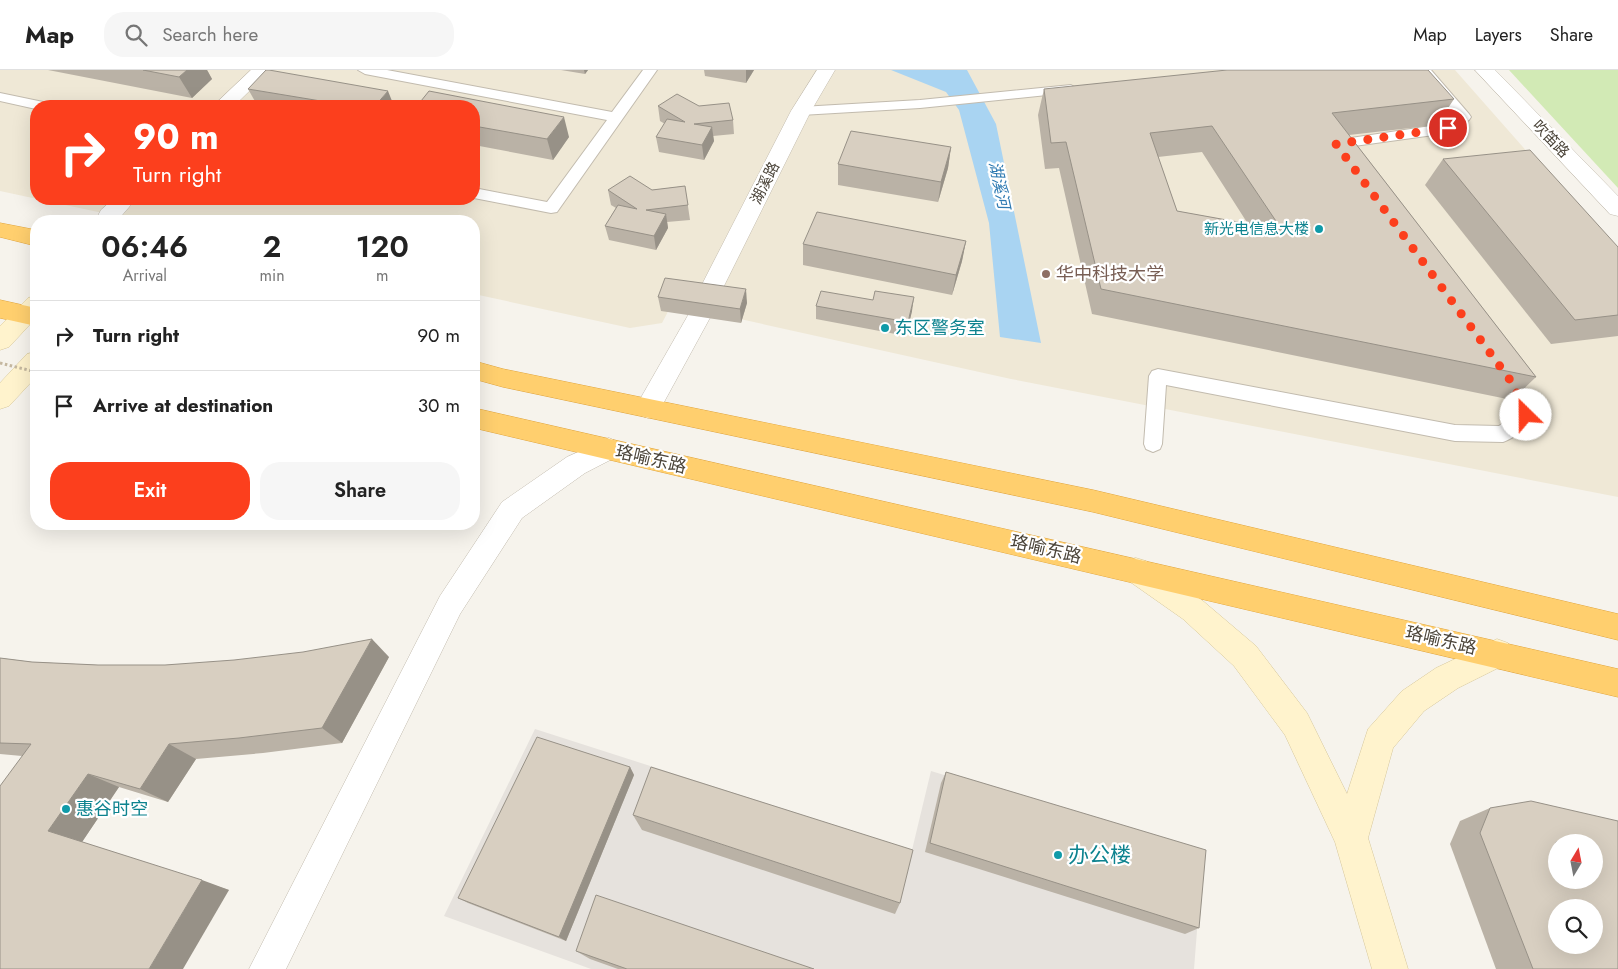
<!DOCTYPE html>
<meta charset="utf-8">
<style>
:root{--surface:#fff;--page:#f6f6f6;--text:#222;--muted:#767676;--line:#e0e0e0;--accent:#fc3f1d}
body{margin:0;font-family:Jost,"Noto Sans SC",sans-serif;background:var(--page);color:var(--text);height:100vh;display:flex;flex-direction:column;font-size:19px;white-space:nowrap}
*{box-sizing:border-box;margin:0}
p{font-size:16px;color:var(--muted)}
.icon{flex:none;width:28px;height:28px;fill:none;stroke:currentColor;stroke-width:2;stroke-linecap:round;stroke-linejoin:round}
.map{position:relative;flex:1;overflow:hidden}
.sheet{position:absolute;left:30px;top:145px;width:450px;height:315px;display:flex;flex-direction:column;background:var(--surface);border-radius:20px;box-shadow:0 5px 20px #0002}
.sheet>*{flex:none}
.top-card{position:absolute;left:30px;top:30px;width:450px;height:105px;border-radius:20px;box-shadow:0 5px 20px #0002;background:#fc3f1d;color:#fff;overflow:hidden}
.needle{width:32px;rotate:10deg}
.fabs{position:absolute;left:1548px;top:764px;display:grid;gap:10px}
.fabs a{display:grid;place-items:center;width:55px;height:55px;border-radius:50%;background:var(--surface);box-shadow:0 5px 20px #0002;font-size:25px}
.pin{position:absolute;display:grid;place-items:center;width:42px;height:42px;color:#fff;margin:-21px;border:2px solid #fff;border-radius:50%;box-shadow:0 1px 5px #0007}
.me{position:absolute;width:55px;margin:-28px;rotate:337deg;stroke-linejoin:round;filter:drop-shadow(0 0 4px #0008)}
.turn{display:flex;align-items:center;gap:18px;height:105px;padding:0 20px;font-size:22px}
.turn .icon{width:65px;height:65px;stroke-width:2.5}
.turn b{display:block;font-size:35px;line-height:42px}
.eta{display:flex;justify-content:space-evenly;align-items:center;height:85px;text-align:center}
.eta b{font-size:30px;font-weight:600;line-height:35px}
.button{display:flex;gap:10px;margin-top:auto;padding:10px 20px}
.button a{flex:1;height:58px;border-radius:20px;background:var(--accent);color:#fff;font-size:20px;font-weight:600;line-height:58px;text-align:center}
.button a+a{background:var(--page);color:var(--text)}
ul{padding:0;list-style:none}
li{display:flex;align-items:center;gap:15px;height:70px;padding:0 20px;border-top:1px solid var(--line)}
li div{flex:1}
li b{display:block;font-size:19px}
li em{font-style:normal}
header{display:flex;align-items:center;gap:30px;box-sizing:border-box;height:70px;padding:0 25px;background:var(--surface);border-bottom:1px solid var(--line)}
header strong{font-size:24px}
nav{display:flex;gap:28px;margin-inline-start:auto;font-size:18px}
.search{width:350px;height:45px;background:var(--page);display:flex;align-items:center;gap:12px;box-sizing:border-box;padding:0 18px;border-radius:20px;color:var(--muted);font-size:19px}
.map>svg:first-child{display:block}
.industrial{fill:#e6e2dd}
.education{fill:#efe8d6;fill-rule:evenodd}
.green{fill:#d2eab5}
.water{fill:#a9d4f2}
.lines{fill:none;stroke-linecap:round;stroke-linejoin:round}
.lane-casing{stroke:#c2bbae;stroke-width:2}
.street-casing{stroke:#c2bbae;stroke-width:1}
.secondary-casing{stroke:#d6c79b;stroke-width:1}
.highway-casing{stroke:#e0a43c;stroke-width:1}
.path{stroke:#c4b79f;stroke-width:2.5;stroke-dasharray:2 2;stroke-linecap:butt}
.lane{fill:#fff;fill-rule:evenodd}
.street{fill:#fff;fill-rule:evenodd}
.secondary{fill:#fff3cd;fill-rule:evenodd}
.highway{fill:#ffcf6e;fill-rule:evenodd}
.path-bridge{stroke:#c4b79f;stroke-width:3;stroke-dasharray:2.5 2.5;stroke-linecap:butt}
.wall{fill:#bab2a6;fill-rule:evenodd}
.shaded-wall{fill:#979187}
.building{fill:#d8cfc1;stroke:#979187;fill-rule:evenodd}
.route{stroke:#fc3f1d;stroke-width:9;stroke-dasharray:0 16.2}
.culture-dot{fill:#0f9aa8;stroke:#fff;stroke-width:2}
.education-dot{fill:#8d6e63;stroke:#fff;stroke-width:2}
.labels{text-anchor:middle;stroke-width:4.5;stroke-linejoin:round;paint-order:stroke}
.far-street-label{font-size:15px;fill:#4b4439;stroke:#fff}
.far-culture-label{font-size:15px;fill:#0d838f;stroke:#fff;text-anchor:end}
.far-water-label{font-size:16px;font-style:italic;fill:#2e7ab2;stroke:#fff}
.education-label{font-size:18px;fill:#785e54;stroke:#fff;text-anchor:start}
.culture-label{font-size:18px;fill:#0d838f;stroke:#fff;text-anchor:start}
.street-label{font-size:18px;fill:#4b4439;stroke:#fff}
.near-culture-label{font-size:21px;fill:#0d838f;stroke:#fff;text-anchor:start}
</style>
<header>
<strong>Map</strong>
<div class="search"><svg class="icon" aria-label="search" viewBox="0 0 24 24"><circle cx="10" cy="10" r="6"/><path d="M15 15l6 6"/></svg>Search here</div>
<nav><a>Map</a><a>Layers</a><a>Share</a></nav>
</header>
<div class="map">
<svg width="1618" height="899" viewBox="0 0 1618 899">
<rect width="100%" height="100%" fill="#f6f3ec"/>
<path class="industrial" d="M535,659L912,780L931,701L1203,784L1194,899H591L444,846Z"/>
<path class="education" d="M0,0H1455L1618,185V427L1011,309L672,234L662,253L630,258L474,224V151H140L0,121ZM36,36H474V129H36Z"/>
<path class="green" d="M1509,0H1618V118Z"/>
<path class="water" d="M891,0H967L996,54L1041,273L1000,267L989,153L959,40L946,22Z"/>
<g class="lines">
<g class="lane-casing">
<g id="lane">
<path d="M358,0H387L612,42L643,0H657L557,142L551,143L474,128V118L547,132L607,50L365,4Z"/>
<path d="M1417,0H1431L1469,44L1471,47L1469,50L1448,63L1347,77L1348,80L1346,83H1336L1329,74L1331,71L1444,54L1456,46Z"/>
<path d="M1071,15L1078,19L1076,22L920,38L801,45L796,44L794,41L796,38L801,37L920,30Z"/>
<path d="M0,23L48,33L50,36H36V39L0,31Z"/>
<path d="M1505,296C1522,302 1529,330 1535,345C1530,356 1514,368 1503,372L1455,371L1166,315L1162,374L1160,379L1153,382L1146,379L1144,374L1149,306L1152,301L1158,299L1455,355L1499,356L1516,343L1505,317L1496,303L1499,298Z"/>
</g>
</g>
<g class="street-casing">
<g id="street">
<path d="M251,0H271L234,36H213Z"/>
<path d="M817,0H835L811,41L715,234L707,236L699,234L695,228L791,41Z"/>
<path d="M1475,0H1495L1618,126V146L1610,144Z"/>
<path d="M113,129H136L117,151H95L101,140Z"/>
<path d="M699,237L707,240L711,246L657,345L648,348L639,345L635,338L691,240Z"/>
<path d="M609,368L618,372L622,379L618,386L585,403L522,448L460,544L286,899H249L440,526L502,432L567,387Z"/>
</g>
</g>
<g class="secondary-casing">
<g id="secondary">
<path d="M36,226V248L9,277L0,280V256L28,228Z"/>
<path d="M36,282V307L9,336L0,339V313L27,284Z"/>
<path d="M1136,488L1146,491L1203,531L1256,576L1307,643L1347,724L1368,659L1402,621L1436,598L1497,569L1508,573L1512,583L1508,593L1458,618L1424,641L1393,678L1368,768L1408,899H1372L1335,772L1285,665L1234,596L1183,549L1126,509L1122,500L1126,491Z"/>
</g>
</g>
<g class="highway-casing">
<g id="highway">
<path d="M0,153L36,160V176L0,167Z"/>
<path d="M0,230L36,238V256L0,248Z"/>
<path d="M474,291L503,299L1093,420L1618,544V570L1093,442L503,317L474,309Z"/>
<path d="M474,338L1618,599V627L474,358Z"/>
</g>
</g>
<path class="path" d="M144,148L159,151"/>
<use href="#lane" class="lane"/>
<use href="#street" class="street"/>
<use href="#secondary" class="secondary"/>
<use href="#highway" class="highway"/>
<path class="path-bridge" d="M0,293L36,302"/>
</g>
<g class="wall">
<path d="M48,0H207L212,9L192,28Z"/>
<path d="M561,0H588L585,4Z"/>
<path d="M704,0H754L746,13L705,6Z"/>
<path d="M248,19L394,36H273L256,33Z"/>
<path d="M1044,19L1454,29L1437,55L1349,65L1536,307L1512,330L1092,244L1059,98L1045,99L1038,45ZM1202,82L1248,154L1177,141L1158,87Z"/>
<path d="M474,36L569,67L553,90L474,75Z"/>
<path d="M658,36H699L733,50L734,64L713,66L714,71L704,90L659,82L656,67L665,54L660,51Z"/>
<path d="M951,77L948,98L938,132L838,115V94Z"/>
<path d="M1443,89L1618,177V266L1551,274L1425,115Z"/>
<path d="M685,116L690,150L667,152L668,158L656,180L609,170L605,156L616,138L611,135L608,120H652Z"/>
<path d="M966,171L962,191L952,225L803,195V174Z"/>
<path d="M658,227L747,233L741,253L661,241Z"/>
<path d="M816,236L912,241L906,266L816,249Z"/>
<path d="M389,587L342,673L263,683L196,689L168,732L119,717L82,772L229,820L0,899L22,686L0,684V588L32,592L98,595H165Z"/>
<path d="M630,697L634,705L566,871L468,833L458,828Z"/>
<path d="M946,702L1199,858L1185,864L925,782L941,713Z"/>
<path d="M1490,738L1618,899H1496L1450,774L1460,751Z"/>
<path d="M633,745L900,833L895,844L642,760Z"/>
<path d="M576,881L814,899H618L590,889Z"/>
</g>
<g class="shaded-wall">
<path d="M187,0H207L212,9L192,28L179,7Z"/>
<path d="M584,0H588L585,4Z"/>
<path d="M746,0H754L746,13Z"/>
<path d="M388,21L394,36H375Z"/>
<path d="M564,47L569,67L553,90L547,69Z"/>
<path d="M712,57L714,71L704,90L702,75Z"/>
<path d="M951,77L948,98L938,132L941,112Z"/>
<path d="M666,144L668,158L656,180L654,166Z"/>
<path d="M966,171L962,191L952,225L956,205Z"/>
<path d="M746,219L747,233L741,253L740,239Z"/>
<path d="M914,227L912,241L906,266L908,252Z"/>
<path d="M372,569L389,587L342,673L322,658Z"/>
<path d="M169,674L196,689L168,732L140,719Z"/>
<path d="M630,697L634,705L566,871L559,867Z"/>
<path d="M88,704L119,717L82,772L48,761Z"/>
<path d="M202,810L229,820L183,899H149Z"/>
</g>
<g class="building">
<path d="M143,0H187L179,7Z"/>
<path d="M266,0H269L388,21L375,36H351L248,19Z"/>
<path d="M1227,0H1428L1454,29L1332,43L1536,307L1101,219L1066,72L1051,73L1044,19ZM1212,56L1282,160L1177,141L1150,63Z"/>
<path d="M429,21L564,47L547,69L474,56V36H417Z"/>
<path d="M677,24L699,36L729,33L733,50L694,54L712,57L702,75L656,67L667,49L685,52L658,36Z"/>
<path d="M851,61L951,77L941,112L838,94Z"/>
<path d="M1530,80L1618,177V245L1575,250L1443,89Z"/>
<path d="M630,106L652,120L685,116L688,135L646,140L666,144L654,166L605,156L618,135L637,139L608,120Z"/>
<path d="M817,142L966,171L956,205L803,174Z"/>
<path d="M665,208L746,219L740,239L658,227Z"/>
<path d="M821,221L873,230L875,221L914,227L908,252L816,236Z"/>
<path d="M372,569L322,658L239,668L169,674L140,719L88,704L48,761L202,810L149,899H0V716L31,674L0,673V588L32,592L98,595H165L234,590L303,582Z"/>
<path d="M537,667L630,697L559,867L458,828Z"/>
<path d="M651,697L913,780L900,833L633,745Z"/>
<path d="M946,702L1206,780L1199,858L930,773Z"/>
<path d="M1531,731L1618,751V899H1533L1480,763L1490,738ZM1556,772H1594V810H1556ZM1556,838H1594V875H1556Z"/>
<path d="M596,825L814,899H627L576,881Z"/>
</g>
<g class="lines">
<path class="route" d="M1448,58L1336,74L1513,314L1526,345"/>
</g>
<g class="culture-dot">
<circle cx="1319" cy="159" r="5"/>
<circle cx="885" cy="258" r="5"/>
<circle cx="66" cy="739" r="5"/>
<circle cx="1058" cy="785" r="5"/>
</g>
<circle class="education-dot" cx="1046" cy="204" r="5"/>
<g class="labels">
<g class="far-street-label">
<text transform="translate(1551 69) rotate(46)" y="5">吹笛路</text>
<text transform="translate(765 113) rotate(-63)" y="5">湖溪路</text>
</g>
<g class="far-culture-label">
<text x="1309" y="164">新光电信息大楼</text>
</g>
<g class="far-water-label">
<text transform="translate(1000 115) rotate(78)" y="6">湖溪河</text>
</g>
<g class="education-label">
<text x="1056" y="210">华中科技大学</text>
</g>
<g class="culture-label">
<text x="895" y="264">东区警务室</text>
<text x="76" y="745">惠谷时空</text>
</g>
<g class="street-label">
<text transform="translate(651 389) rotate(13)" y="6">珞喻东路</text>
<text transform="translate(1046 479) rotate(13)" y="6">珞喻东路</text>
<text transform="translate(1441 570) rotate(13)" y="6">珞喻东路</text>
</g>
<g class="near-culture-label">
<text x="1068" y="792">办公楼</text>
</g>
</g>
</svg>
<div class="fabs">
<a><svg class="needle" viewBox="-14 -14 28 28"><path d="M0-13l5 13h-10z" fill="#e53935"/><path d="M0 13l5-13h-10z" fill="#767676"/></svg></a>
<a><svg class="icon" aria-label="search" viewBox="0 0 24 24"><circle cx="10" cy="10" r="6"/><path d="M15 15l6 6"/></svg></a>
</div>
<div class="pin" style="left:1448px;top:58px;background:#d93025"><svg class="icon" aria-label="arrive" viewBox="0 0 24 24"><path d="M6 21V4h12l-3 4 3 4H6"/></svg></div>
<svg class="me" style="left:1526px;top:345px" viewBox="-20 -20 40 40"><circle r="19" fill="#fff"/><path d="M0-13L10 11 0 6-10 11z" fill="#fc3f1d"/></svg>
<div class="top-card">
<div class="turn"><svg class="icon" aria-label="right" viewBox="0 0 24 24"><path d="M7 20v-9h11M14 6l5 5-5 5"/></svg><div><b>90 m</b>Turn right</div></div>
</div>
<section class="sheet">
<div class="eta">
<div><b>06:46</b><p>Arrival</p></div>
<div><b>2</b><p>min</p></div>
<div><b>120</b><p>m</p></div>
</div>
<ul>
<li><svg class="icon" aria-label="right" viewBox="0 0 24 24"><path d="M7 20v-9h11M14 6l5 5-5 5"/></svg><div><b>Turn right</b></div><em>90 m</em></li>
<li><svg class="icon" aria-label="arrive" viewBox="0 0 24 24"><path d="M6 21V4h12l-3 4 3 4H6"/></svg><div><b>Arrive at destination</b></div><em>30 m</em></li>
</ul>
<div class="button"><a>Exit</a><a>Share</a></div>
</section>
</div>
